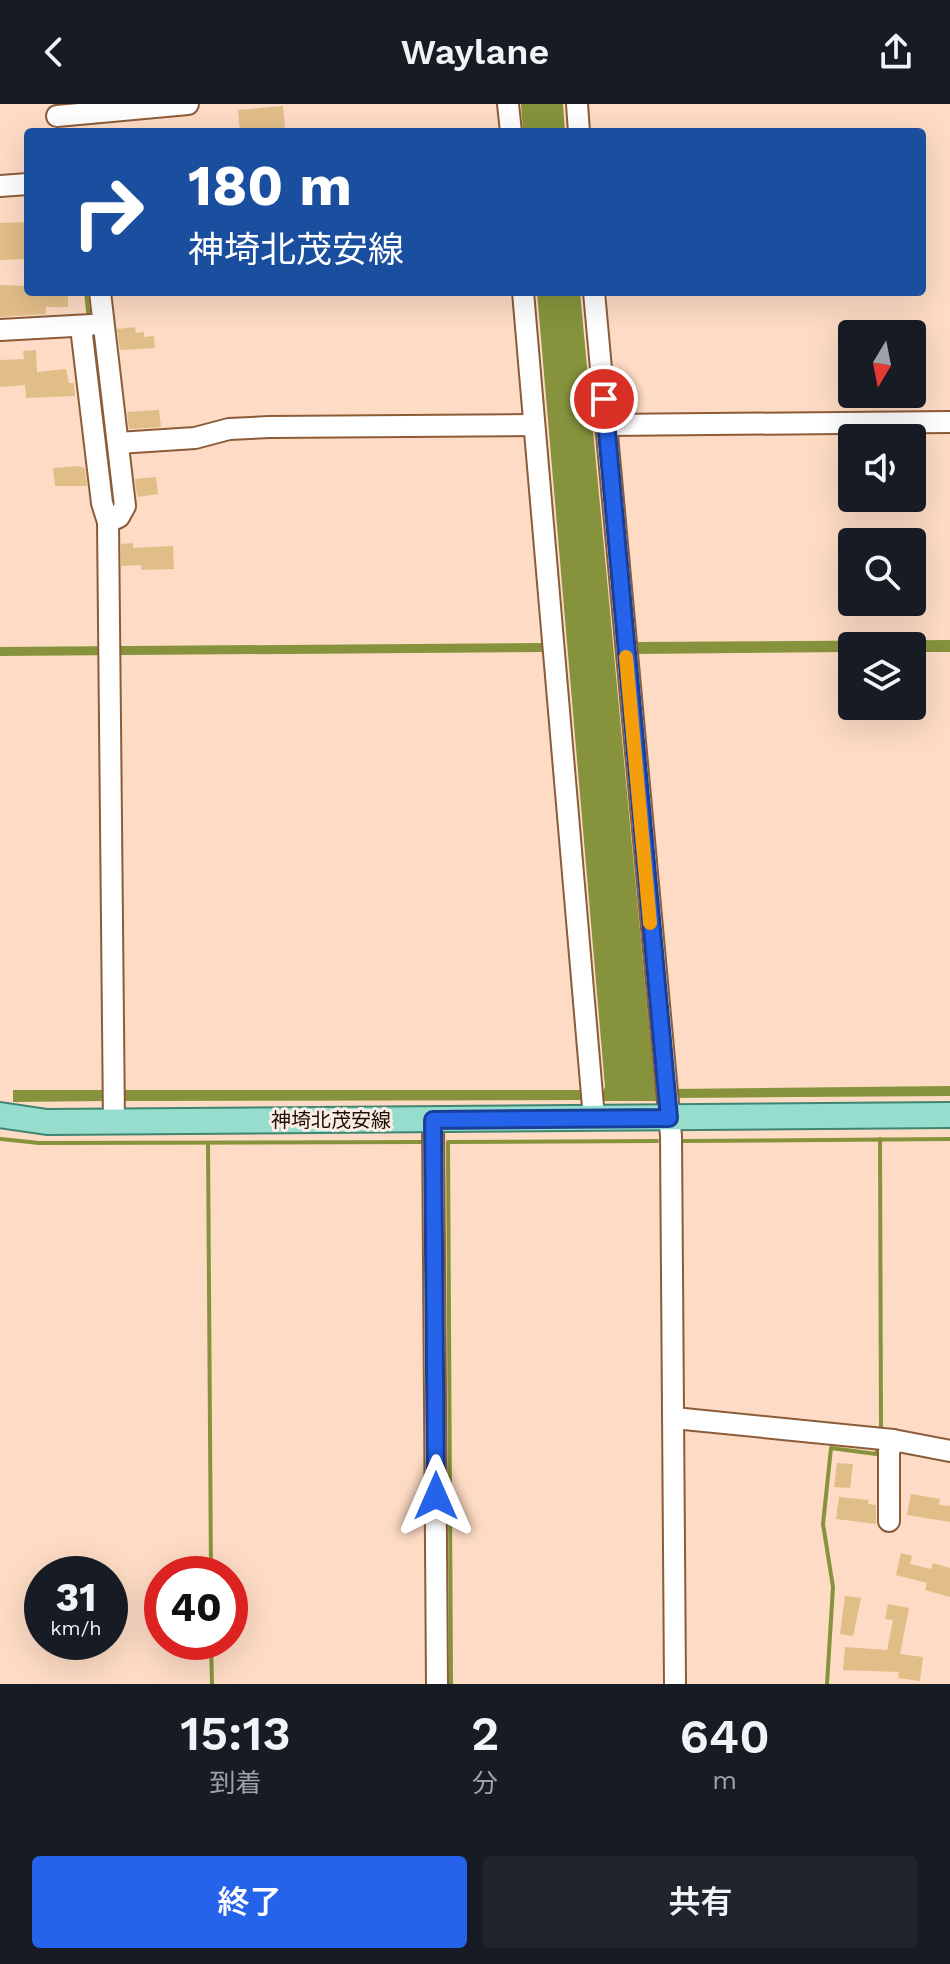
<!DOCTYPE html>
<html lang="ja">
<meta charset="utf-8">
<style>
:root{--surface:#171b24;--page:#20242c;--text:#f1f3f6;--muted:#9ea1a6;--accent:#2563eb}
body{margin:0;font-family:"Work Sans","Noto Sans JP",sans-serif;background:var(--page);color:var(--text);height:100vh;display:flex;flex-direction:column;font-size:30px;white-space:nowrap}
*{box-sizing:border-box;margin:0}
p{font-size:26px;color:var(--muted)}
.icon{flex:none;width:44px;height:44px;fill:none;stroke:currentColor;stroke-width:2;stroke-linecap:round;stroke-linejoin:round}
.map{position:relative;height:1580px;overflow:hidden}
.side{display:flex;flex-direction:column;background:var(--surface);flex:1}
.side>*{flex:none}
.hud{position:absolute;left:24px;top:24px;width:902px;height:168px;border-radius:8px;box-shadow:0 8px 32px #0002;background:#1a4fa0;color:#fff;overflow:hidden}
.needle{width:52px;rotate:190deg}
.buttons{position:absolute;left:838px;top:216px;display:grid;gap:16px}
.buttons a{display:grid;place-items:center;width:88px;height:88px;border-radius:8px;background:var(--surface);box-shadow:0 8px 32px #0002;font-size:40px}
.speed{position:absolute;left:24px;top:1452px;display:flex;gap:16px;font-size:40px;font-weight:700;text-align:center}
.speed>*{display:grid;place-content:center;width:104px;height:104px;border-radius:50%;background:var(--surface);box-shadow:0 8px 32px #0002;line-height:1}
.speed small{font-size:20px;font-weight:400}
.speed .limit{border:12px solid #d22;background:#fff;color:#111}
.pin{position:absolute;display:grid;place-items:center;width:68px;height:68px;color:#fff;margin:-34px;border:4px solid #fff;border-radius:50%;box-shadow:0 2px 8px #0007}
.me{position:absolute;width:88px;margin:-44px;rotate:0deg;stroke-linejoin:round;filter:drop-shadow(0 0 6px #0008)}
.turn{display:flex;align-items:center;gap:28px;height:168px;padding:0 32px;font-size:36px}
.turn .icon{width:104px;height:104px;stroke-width:2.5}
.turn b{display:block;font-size:56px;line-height:68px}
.eta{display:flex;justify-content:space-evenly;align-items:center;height:136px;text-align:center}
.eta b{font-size:48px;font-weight:600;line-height:56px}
.action{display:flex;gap:16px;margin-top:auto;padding:16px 32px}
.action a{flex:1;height:92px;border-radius:8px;background:var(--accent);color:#fff;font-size:32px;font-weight:600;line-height:92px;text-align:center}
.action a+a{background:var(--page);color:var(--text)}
header{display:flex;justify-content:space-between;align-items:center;height:104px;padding:0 32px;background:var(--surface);font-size:36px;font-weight:600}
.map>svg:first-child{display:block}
.water{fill:#86933c}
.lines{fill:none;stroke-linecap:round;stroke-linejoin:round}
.stream{stroke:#86933c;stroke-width:4}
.building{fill:#e1bd88}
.minor-casing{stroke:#8c5c38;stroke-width:24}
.major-casing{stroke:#3f8571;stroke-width:28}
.minor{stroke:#fff;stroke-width:20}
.major{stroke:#96ddce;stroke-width:24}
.route-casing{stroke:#184099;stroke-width:20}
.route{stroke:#2563eb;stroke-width:14}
.slow{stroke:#f59e0b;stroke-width:14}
.labels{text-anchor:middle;stroke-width:6;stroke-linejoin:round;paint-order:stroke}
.street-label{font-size:20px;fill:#1f0d01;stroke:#f9ede6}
</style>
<header><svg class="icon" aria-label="back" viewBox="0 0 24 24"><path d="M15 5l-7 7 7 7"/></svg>Waylane<svg class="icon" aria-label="share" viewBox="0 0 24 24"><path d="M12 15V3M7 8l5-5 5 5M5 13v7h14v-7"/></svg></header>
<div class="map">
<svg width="950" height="1580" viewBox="0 0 950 1580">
<rect width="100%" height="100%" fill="#fddbc4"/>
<g class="water">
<path d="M521,0H563L565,28H523Z"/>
<path d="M537,188H580L656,997H603L601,991L605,983Z"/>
<path d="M950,536V548H912V542H852V548L635,550V538Z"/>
<path d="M544,539V548L0,552V543Z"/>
<path d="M950,982V992L675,994L674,985Z"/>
<path d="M13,986H106V997L13,998Z"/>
<path d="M119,986H584L585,996L119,997Z"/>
</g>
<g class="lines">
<g class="stream">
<path d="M86,188L89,216"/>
<path d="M103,324L114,401"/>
<path d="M1,1035L39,1039L422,1038"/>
<path d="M880,1035L881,1324"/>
<path d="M681,1037L950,1035"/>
<path d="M208,1039L211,1470"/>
<path d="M211,1538L212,1580"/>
<path d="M451,1580L448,1038L657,1037"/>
<path d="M827,1580L833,1483L823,1420L831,1344L876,1350L879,1343"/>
</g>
</g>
<g class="building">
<path d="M283,2L285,25L240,28L238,6Z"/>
<path d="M28,118V155L0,156V119Z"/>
<path d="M0,181L28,182V188H68V203H46V210L0,213Z"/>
<path d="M135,223L136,229L144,228V233L154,232L155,244L120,246L117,225Z"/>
<path d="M36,246L37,268L66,265L69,279H74L75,292L26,294L25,281L0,283V256L24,255L23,247Z"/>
<path d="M159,306L161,323L129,325L127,308Z"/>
<path d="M79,362L85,364L87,382H55L53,364Z"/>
<path d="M156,373L158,390L137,393L135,375Z"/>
<path d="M133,439V444L173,442L174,465L141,466V461L121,462V440Z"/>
<path d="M837,1359L853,1360L850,1384L834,1383Z"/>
<path d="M911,1390L940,1395L939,1401L950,1402V1418L907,1411Z"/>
<path d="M839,1393L869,1396L868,1400L876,1401V1420L836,1415Z"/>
<path d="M901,1449L912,1452L910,1460L931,1465L933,1459L950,1464V1493L925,1486L927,1479L896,1471Z"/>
<path d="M845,1492L861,1494L853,1532L840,1530Z"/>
<path d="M888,1500L909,1504L900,1550L923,1553L920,1577L898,1574L899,1568L843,1566L845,1543L887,1546L893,1516L885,1515Z"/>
</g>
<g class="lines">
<g class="minor-casing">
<g id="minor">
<path d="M508,0L511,28"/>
<path d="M577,0L579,28"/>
<path d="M57,12L188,0"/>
<path d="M0,82L28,80"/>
<path d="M100,188L125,402L119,413L108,418L114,1018"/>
<path d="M523,188L594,1014"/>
<path d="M594,188L671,1032L675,1580"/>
<path d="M81,223L102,399L108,418"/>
<path d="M0,226L91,221"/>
<path d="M606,321L950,318"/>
<path d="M118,339L195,334L229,325L269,323L534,321"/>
<path d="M433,1016L437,1580"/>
<path d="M674,1314L893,1336L950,1347"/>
<path d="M889,1417V1348L893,1336"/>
</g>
</g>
<g class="major-casing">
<path id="major" d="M0,1011L47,1018L950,1011"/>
</g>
<use href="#minor" class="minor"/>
<use href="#major" class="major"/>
</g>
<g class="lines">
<g class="route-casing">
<path id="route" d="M436,1392L433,1016L669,1014L604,295"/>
</g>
<use href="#route" class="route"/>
<path class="slow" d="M626,553L650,819"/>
</g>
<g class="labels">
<g class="street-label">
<text x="331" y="1023">神埼北茂安線</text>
</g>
</g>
</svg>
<div class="buttons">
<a><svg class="needle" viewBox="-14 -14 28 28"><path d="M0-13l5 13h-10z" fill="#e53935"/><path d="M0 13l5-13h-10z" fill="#9ea1a6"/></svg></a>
<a><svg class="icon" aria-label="sound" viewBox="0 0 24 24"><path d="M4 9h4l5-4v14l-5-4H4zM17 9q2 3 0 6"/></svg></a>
<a><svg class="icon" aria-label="search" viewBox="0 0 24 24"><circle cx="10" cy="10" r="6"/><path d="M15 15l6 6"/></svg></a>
<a><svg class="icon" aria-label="layers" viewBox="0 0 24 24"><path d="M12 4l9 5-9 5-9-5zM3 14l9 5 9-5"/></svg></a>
</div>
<div class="speed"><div>31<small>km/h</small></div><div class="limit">40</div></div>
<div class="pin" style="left:604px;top:295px;background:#d93025"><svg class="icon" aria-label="arrive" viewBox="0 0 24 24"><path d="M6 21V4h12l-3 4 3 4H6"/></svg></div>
<svg class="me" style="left:436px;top:1392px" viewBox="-20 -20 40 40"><path d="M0-17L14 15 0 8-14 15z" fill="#2563eb" stroke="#fff" stroke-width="4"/></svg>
<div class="hud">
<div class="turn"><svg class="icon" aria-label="right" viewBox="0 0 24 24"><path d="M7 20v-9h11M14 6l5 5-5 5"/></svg><div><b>180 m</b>神埼北茂安線</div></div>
</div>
</div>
<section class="side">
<div class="eta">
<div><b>15:13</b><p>到着</p></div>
<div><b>2</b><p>分</p></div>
<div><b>640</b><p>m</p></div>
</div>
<div class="action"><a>終了</a><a>共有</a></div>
</section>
